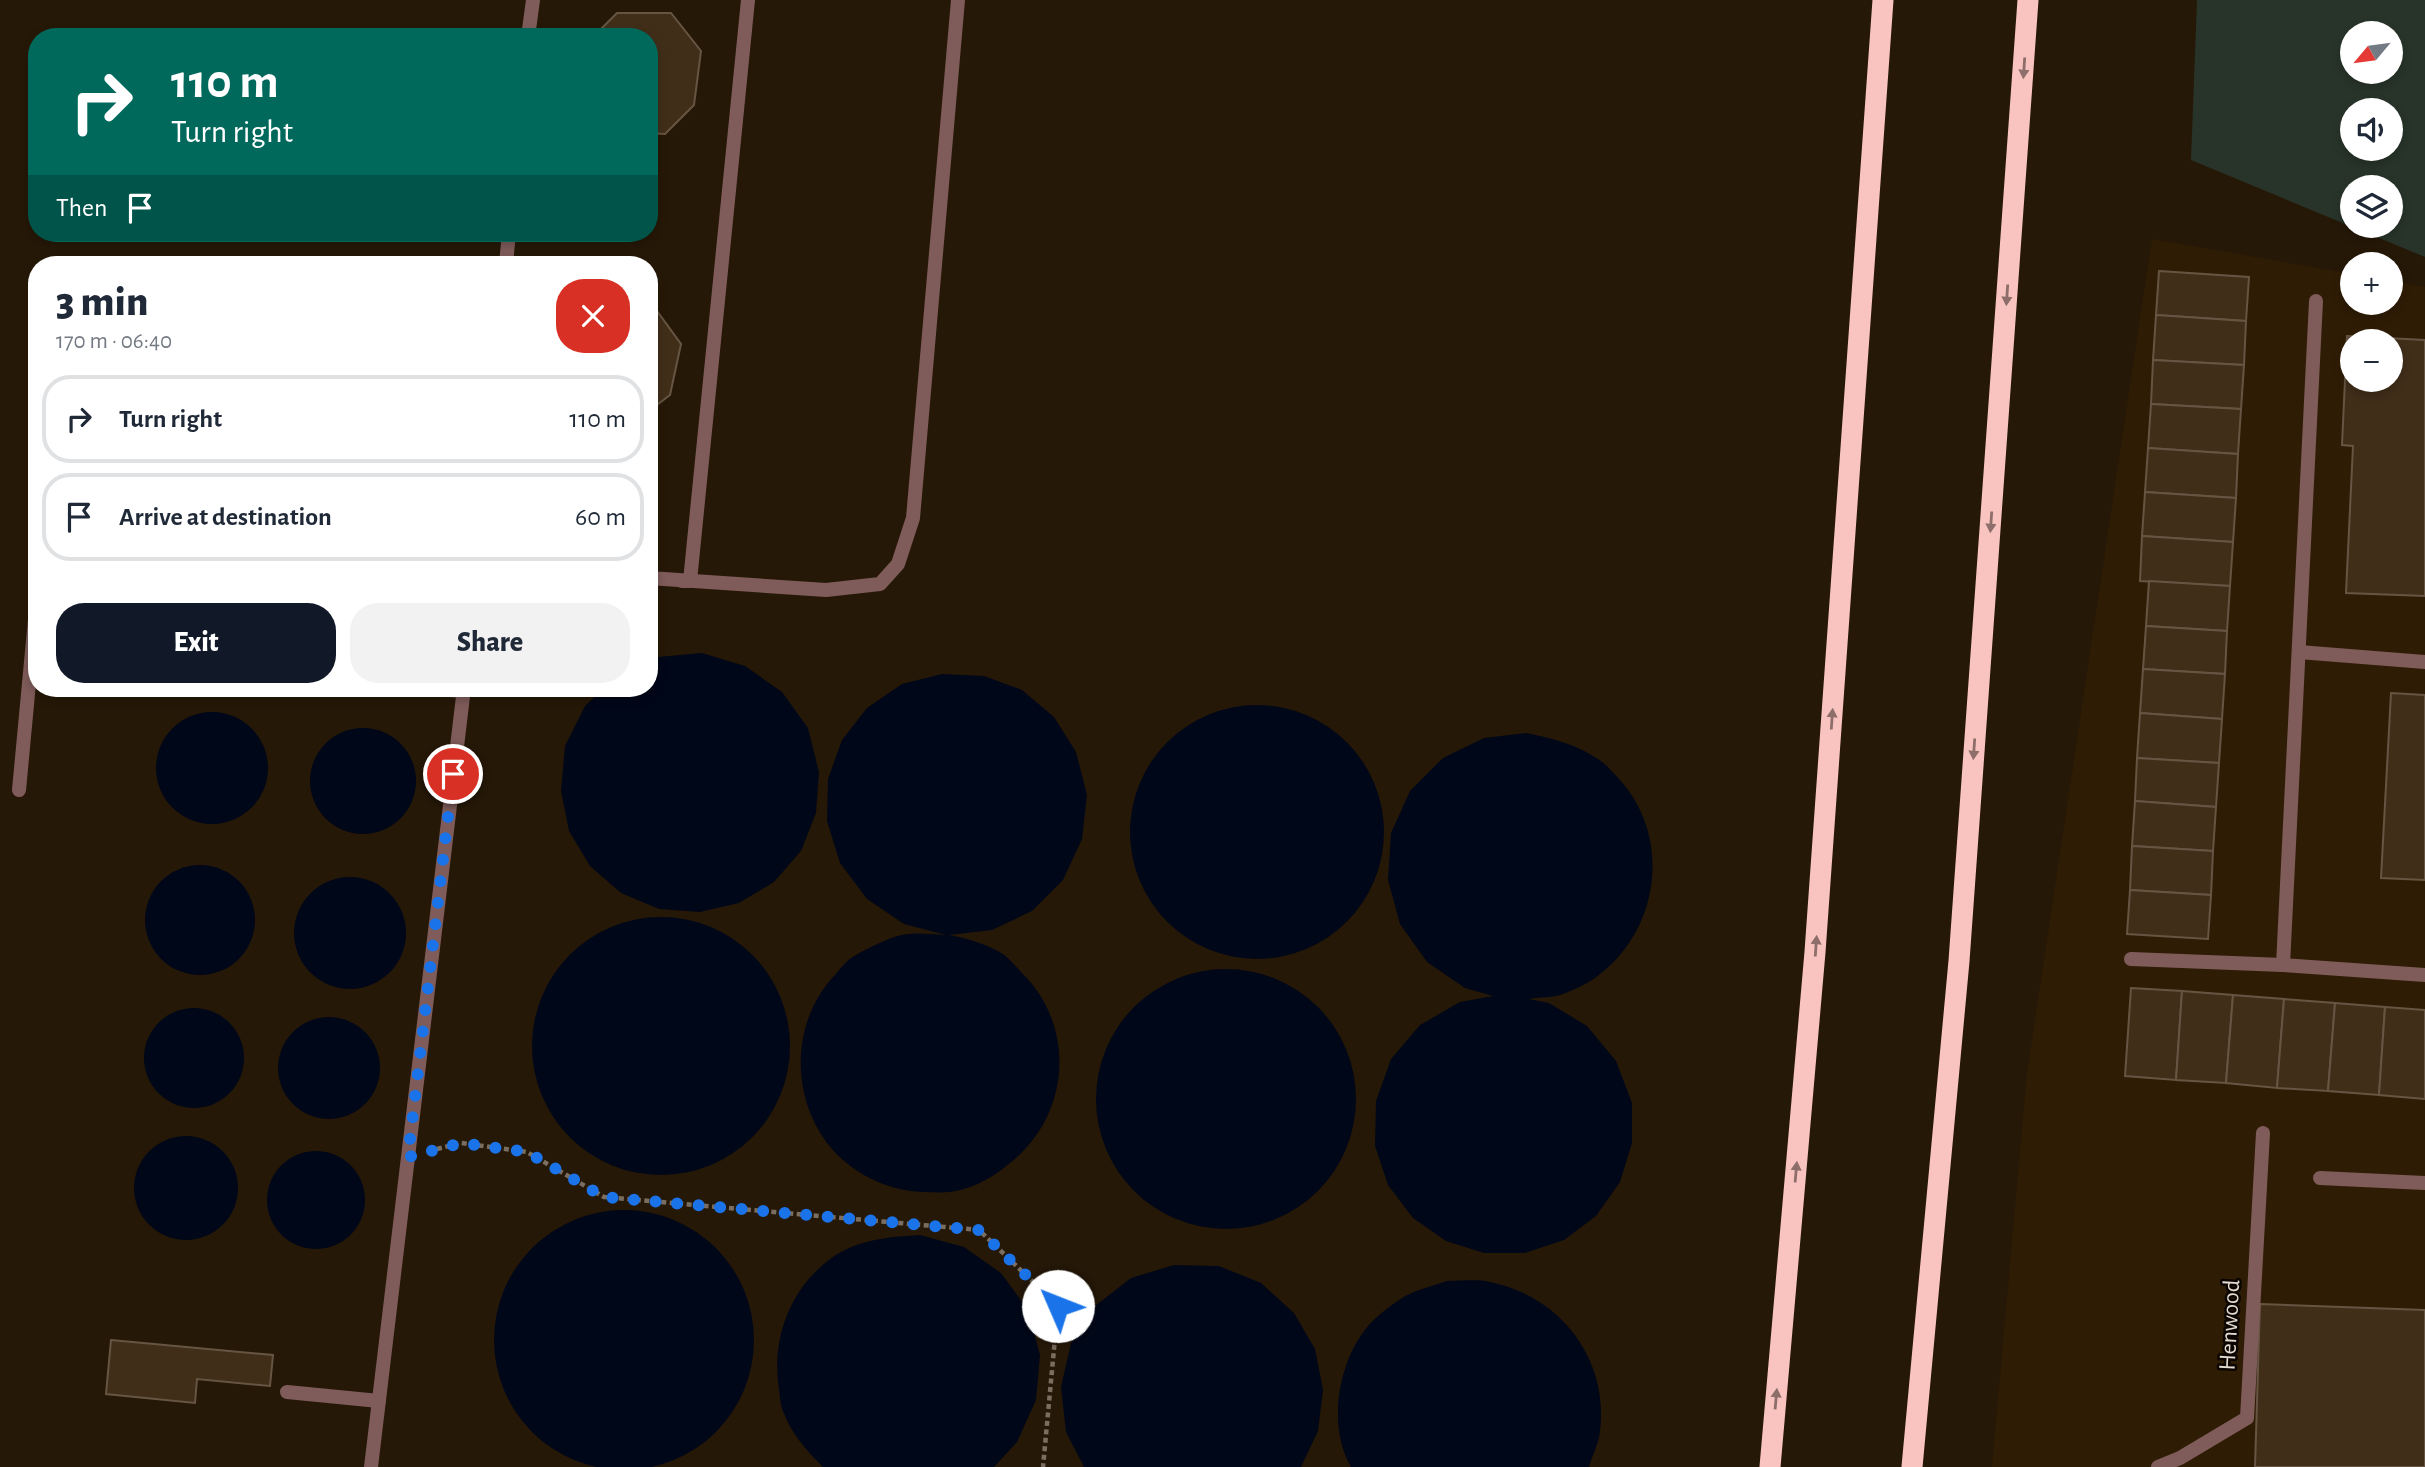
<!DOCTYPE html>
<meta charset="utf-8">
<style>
:root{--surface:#fff;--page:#f2f2f3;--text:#1f2937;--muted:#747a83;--line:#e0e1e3;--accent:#111827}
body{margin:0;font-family:"Alegreya Sans",sans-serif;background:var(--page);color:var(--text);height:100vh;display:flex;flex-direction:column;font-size:26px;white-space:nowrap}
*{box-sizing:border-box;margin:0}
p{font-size:23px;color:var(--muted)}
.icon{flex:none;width:38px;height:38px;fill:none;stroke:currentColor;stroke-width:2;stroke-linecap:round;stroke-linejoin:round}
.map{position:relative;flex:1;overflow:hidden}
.side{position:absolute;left:28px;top:256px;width:630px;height:441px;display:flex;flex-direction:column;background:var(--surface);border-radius:28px;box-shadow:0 4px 10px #0003}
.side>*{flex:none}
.guide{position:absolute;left:28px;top:28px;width:630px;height:214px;border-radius:28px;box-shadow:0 4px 10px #0003;background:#00695c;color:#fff;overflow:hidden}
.needle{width:46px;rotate:241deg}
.buttons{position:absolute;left:2340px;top:21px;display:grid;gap:14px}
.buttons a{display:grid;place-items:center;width:63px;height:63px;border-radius:50%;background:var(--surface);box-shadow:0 4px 10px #0003;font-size:35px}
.pin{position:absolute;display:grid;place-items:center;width:60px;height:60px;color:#fff;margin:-30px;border:4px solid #fff;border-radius:50%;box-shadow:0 2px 7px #0007}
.me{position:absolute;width:77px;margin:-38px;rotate:314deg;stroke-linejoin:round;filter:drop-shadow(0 0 5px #0008)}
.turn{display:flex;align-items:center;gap:24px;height:147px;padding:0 28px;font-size:32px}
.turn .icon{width:91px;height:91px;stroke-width:2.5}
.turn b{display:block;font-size:49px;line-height:60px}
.then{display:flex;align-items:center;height:66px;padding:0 28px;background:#0003;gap:14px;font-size:26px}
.round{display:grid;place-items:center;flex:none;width:74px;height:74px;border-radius:28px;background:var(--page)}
.overview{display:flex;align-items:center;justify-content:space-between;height:119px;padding:0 28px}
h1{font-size:42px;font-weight:800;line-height:52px}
.cta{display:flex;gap:14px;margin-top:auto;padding:14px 28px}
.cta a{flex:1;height:80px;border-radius:28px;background:var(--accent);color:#fff;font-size:28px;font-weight:800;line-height:80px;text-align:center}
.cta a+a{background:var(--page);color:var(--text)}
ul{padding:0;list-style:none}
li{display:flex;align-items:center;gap:21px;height:88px;margin:0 14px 10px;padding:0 14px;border:4px solid var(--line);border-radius:28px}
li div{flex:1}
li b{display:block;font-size:26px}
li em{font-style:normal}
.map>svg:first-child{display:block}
.built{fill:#2f1c05;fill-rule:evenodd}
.green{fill:#283429;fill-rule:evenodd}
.water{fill:#000718}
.building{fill:#402e19;stroke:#665542;stroke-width:2;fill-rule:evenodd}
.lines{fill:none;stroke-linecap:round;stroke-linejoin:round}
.path{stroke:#7a6e60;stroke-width:4.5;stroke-dasharray:5 3.5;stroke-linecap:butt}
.lane{stroke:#7f5c5a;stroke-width:14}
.street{stroke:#7f5c5a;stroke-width:14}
.highway{stroke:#f9c4bf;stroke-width:21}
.oneway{fill:#8d6e6a}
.route{stroke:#1a73e8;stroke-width:12;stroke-dasharray:0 21.6}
.labels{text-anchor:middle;stroke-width:5;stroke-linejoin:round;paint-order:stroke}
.street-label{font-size:24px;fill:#e4dbd0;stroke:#0a0501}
</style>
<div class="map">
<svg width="2425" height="1467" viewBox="0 0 2425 1467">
<rect width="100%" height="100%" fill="#261807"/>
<path class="built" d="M2152,239L2352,274V303H2390L2391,281L2425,287V1467H1992L2027,1074ZM2352,341H2390V380H2352Z"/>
<path class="green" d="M2197,0H2425V257L2191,160ZM2352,33H2390V72H2352ZM2352,110H2390V149H2352ZM2352,187H2390V226H2352Z"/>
<g class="water">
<path d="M702,653L745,666L782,692L808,728L819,772L816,813L801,851L774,882L739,903L700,912L659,909L621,893L590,866L569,831L561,791L565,746L585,706L604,688H649V661L658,657Z"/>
<path d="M942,674L984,676L1022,690L1054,717L1076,752L1087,795L1082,839L1063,880L1032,911L992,930L949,935C966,938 987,944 1003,954C1010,959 1016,967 1022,973C1077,1027 1070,1116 1010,1163C994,1177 971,1190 949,1192C940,1193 931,1192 922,1192C887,1191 849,1172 827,1143C790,1094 792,1022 833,977C839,971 844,963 851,958C862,951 877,944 889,939C908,931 927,934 946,935L904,924L867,899L840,863L827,821L828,779L842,740L867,708L902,684Z"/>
<circle cx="1257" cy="832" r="127"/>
<circle cx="212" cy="768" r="56"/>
<circle cx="363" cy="781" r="53"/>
<path d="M1526,733C1555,739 1576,744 1601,761C1608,766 1614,774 1620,780C1673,839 1659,933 1595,978C1585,985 1568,993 1556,996C1547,998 1538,997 1529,999L1549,1003L1587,1026L1616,1061L1632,1103V1143L1620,1182L1596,1216L1564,1240L1525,1253H1484L1446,1241L1413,1218L1388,1185L1375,1146L1376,1101L1391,1059L1420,1025L1460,1002L1493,996L1465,988L1427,962L1400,924L1388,880L1391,833L1410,791L1443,758L1484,738Z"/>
<circle cx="200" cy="920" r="55"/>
<circle cx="350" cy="933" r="56"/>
<circle cx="661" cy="1046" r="129"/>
<circle cx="1226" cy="1099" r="130"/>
<circle cx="194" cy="1058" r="50"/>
<circle cx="329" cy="1068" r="51"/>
<circle cx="186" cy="1188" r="52"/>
<circle cx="316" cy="1200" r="49"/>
<circle cx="624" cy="1340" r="130"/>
<path d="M920,1235L964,1247L1001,1273L1028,1310L1040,1355L1036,1400L1017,1442L994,1467H823C806,1450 791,1433 783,1411C780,1404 780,1396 779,1389C771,1339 790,1287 833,1257C859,1239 890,1237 920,1235Z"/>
<path d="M1174,1265L1219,1266L1261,1283L1294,1313L1315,1349L1323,1390L1318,1431L1301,1467H1084L1066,1432L1061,1387L1071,1343L1095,1306L1131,1278Z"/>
<path d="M1447,1281C1461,1281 1477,1279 1490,1282C1560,1296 1609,1359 1600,1431C1599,1443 1592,1456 1589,1467H1351C1327,1426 1338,1360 1369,1325C1377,1316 1391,1305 1402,1298C1414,1290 1433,1286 1447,1281Z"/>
</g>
<g class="building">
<path d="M617,13H671L701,51L694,105L665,134L649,133V37H593Z"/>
<path d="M2159,271L2249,277L2246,321L2156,315Z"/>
<path d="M649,300L681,344L670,395L649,411Z"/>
<path d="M2156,315L2246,321L2244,365L2153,360Z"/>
<path d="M2347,336L2425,340V596L2346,593L2353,446L2342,445ZM2352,341H2390V380H2352Z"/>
<path d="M2153,360L2244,365L2241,409L2151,404Z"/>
<path d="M2151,404L2241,409L2238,454L2148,448Z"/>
<path d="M2148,448L2238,454L2236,498L2145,492Z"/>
<path d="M2145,492L2236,498L2233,542L2142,536Z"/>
<path d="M2142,536L2233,542L2230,586L2140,581Z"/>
<path d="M2149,581L2230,586L2227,631L2146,626Z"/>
<path d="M2146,626L2227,631L2225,674L2143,669Z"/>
<path d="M2143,669L2225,674L2222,719L2140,713Z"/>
<path d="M2391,693L2425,695V880L2381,878Z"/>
<path d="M2140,713L2222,719L2219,763L2137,758Z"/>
<path d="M2137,758L2219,763L2216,807L2135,801Z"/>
<path d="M2135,801L2216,807L2213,851L2132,846Z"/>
<path d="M2132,846L2213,851L2211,895L2130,890Z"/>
<path d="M2130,890L2211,895L2208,939L2127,934Z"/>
<path d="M2131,988L2182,991L2176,1080L2125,1076Z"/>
<path d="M2182,991L2233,995L2226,1083L2176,1080Z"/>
<path d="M2233,995L2284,999L2277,1088L2226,1083Z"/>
<path d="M2284,999L2335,1003L2328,1091L2277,1088Z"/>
<path d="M2335,1003L2385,1007L2379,1095L2328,1091Z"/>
<path d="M2385,1007L2425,1010V1099L2379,1095Z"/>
<path d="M2260,1304L2425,1310V1467H2255Z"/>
<path d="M111,1340L273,1355L270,1386L197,1379L195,1403L106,1394Z"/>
</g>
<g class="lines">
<path class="path" d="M437,1149L461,1143L527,1152L604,1197L979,1230L1058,1306L1043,1467"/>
<g class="lane">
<path d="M528,37L533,0"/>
<path d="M506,264L509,233"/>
<path d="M649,578L826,590L880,584L898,564L913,518L958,0"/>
<path d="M682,581H690L748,0"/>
<path d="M2299,652L2425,662"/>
<path d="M420,688L463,691"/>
<path d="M19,790L37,598"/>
<path d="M2131,959L2283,965L2425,975"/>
<path d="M2283,965L2316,301"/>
<path d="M2320,1178L2425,1183"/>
<path d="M287,1392L379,1401"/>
<path d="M371,1467L464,688"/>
</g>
<path class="street" d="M2158,1467L2180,1458L2247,1418L2263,1133"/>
<g class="highway">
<path d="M1770,1467L1815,952L1883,0"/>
<path d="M1912,1467L1959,961L2028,0"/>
</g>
</g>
<defs><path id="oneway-solid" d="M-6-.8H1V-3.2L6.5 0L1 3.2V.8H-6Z" transform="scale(1.75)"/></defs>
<g class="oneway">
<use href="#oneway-solid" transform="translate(2024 68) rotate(94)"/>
<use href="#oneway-solid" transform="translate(2007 295) rotate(94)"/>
<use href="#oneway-solid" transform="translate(1991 522) rotate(94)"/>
<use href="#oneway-solid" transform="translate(1832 719) rotate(-86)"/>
<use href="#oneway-solid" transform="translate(1974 749) rotate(94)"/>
<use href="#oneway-solid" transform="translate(1816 946) rotate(-86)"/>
<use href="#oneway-solid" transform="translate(1796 1172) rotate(-85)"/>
<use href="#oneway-solid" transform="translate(1776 1399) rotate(-85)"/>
</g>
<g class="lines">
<path class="route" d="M453,774L408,1157L461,1143L527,1152L604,1197L979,1230L1058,1306"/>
</g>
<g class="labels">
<g class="street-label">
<text transform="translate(2229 1325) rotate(-87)" y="8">Henwood</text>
</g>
</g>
</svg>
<div class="buttons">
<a><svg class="needle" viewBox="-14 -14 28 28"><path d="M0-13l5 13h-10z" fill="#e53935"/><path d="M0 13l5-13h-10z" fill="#747a83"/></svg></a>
<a><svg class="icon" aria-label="sound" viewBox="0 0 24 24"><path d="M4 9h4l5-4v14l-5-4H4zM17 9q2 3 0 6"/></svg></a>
<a><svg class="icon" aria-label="layers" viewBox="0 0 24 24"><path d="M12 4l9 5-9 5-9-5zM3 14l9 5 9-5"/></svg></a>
<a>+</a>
<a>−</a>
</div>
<div class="pin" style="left:453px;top:774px;background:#d93025"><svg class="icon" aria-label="arrive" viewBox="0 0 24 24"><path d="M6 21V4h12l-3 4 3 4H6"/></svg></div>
<svg class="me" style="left:1058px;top:1306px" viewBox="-20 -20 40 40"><circle r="19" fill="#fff"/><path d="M0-13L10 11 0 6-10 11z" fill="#1a73e8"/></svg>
<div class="guide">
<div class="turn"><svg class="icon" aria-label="right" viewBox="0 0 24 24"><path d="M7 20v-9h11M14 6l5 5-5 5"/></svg><div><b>110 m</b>Turn right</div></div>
<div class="then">Then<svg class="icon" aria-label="arrive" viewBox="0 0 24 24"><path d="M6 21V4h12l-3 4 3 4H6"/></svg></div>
</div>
<section class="side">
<div class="overview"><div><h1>3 min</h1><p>170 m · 06:40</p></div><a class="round" style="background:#d93025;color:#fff"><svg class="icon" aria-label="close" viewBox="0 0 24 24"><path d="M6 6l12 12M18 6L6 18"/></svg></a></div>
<ul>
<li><svg class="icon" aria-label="right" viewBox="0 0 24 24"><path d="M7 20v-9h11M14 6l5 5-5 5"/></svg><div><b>Turn right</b></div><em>110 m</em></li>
<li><svg class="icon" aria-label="arrive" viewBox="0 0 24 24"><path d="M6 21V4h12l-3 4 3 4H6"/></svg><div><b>Arrive at destination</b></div><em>60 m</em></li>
</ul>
<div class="cta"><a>Exit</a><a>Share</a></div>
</section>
</div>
